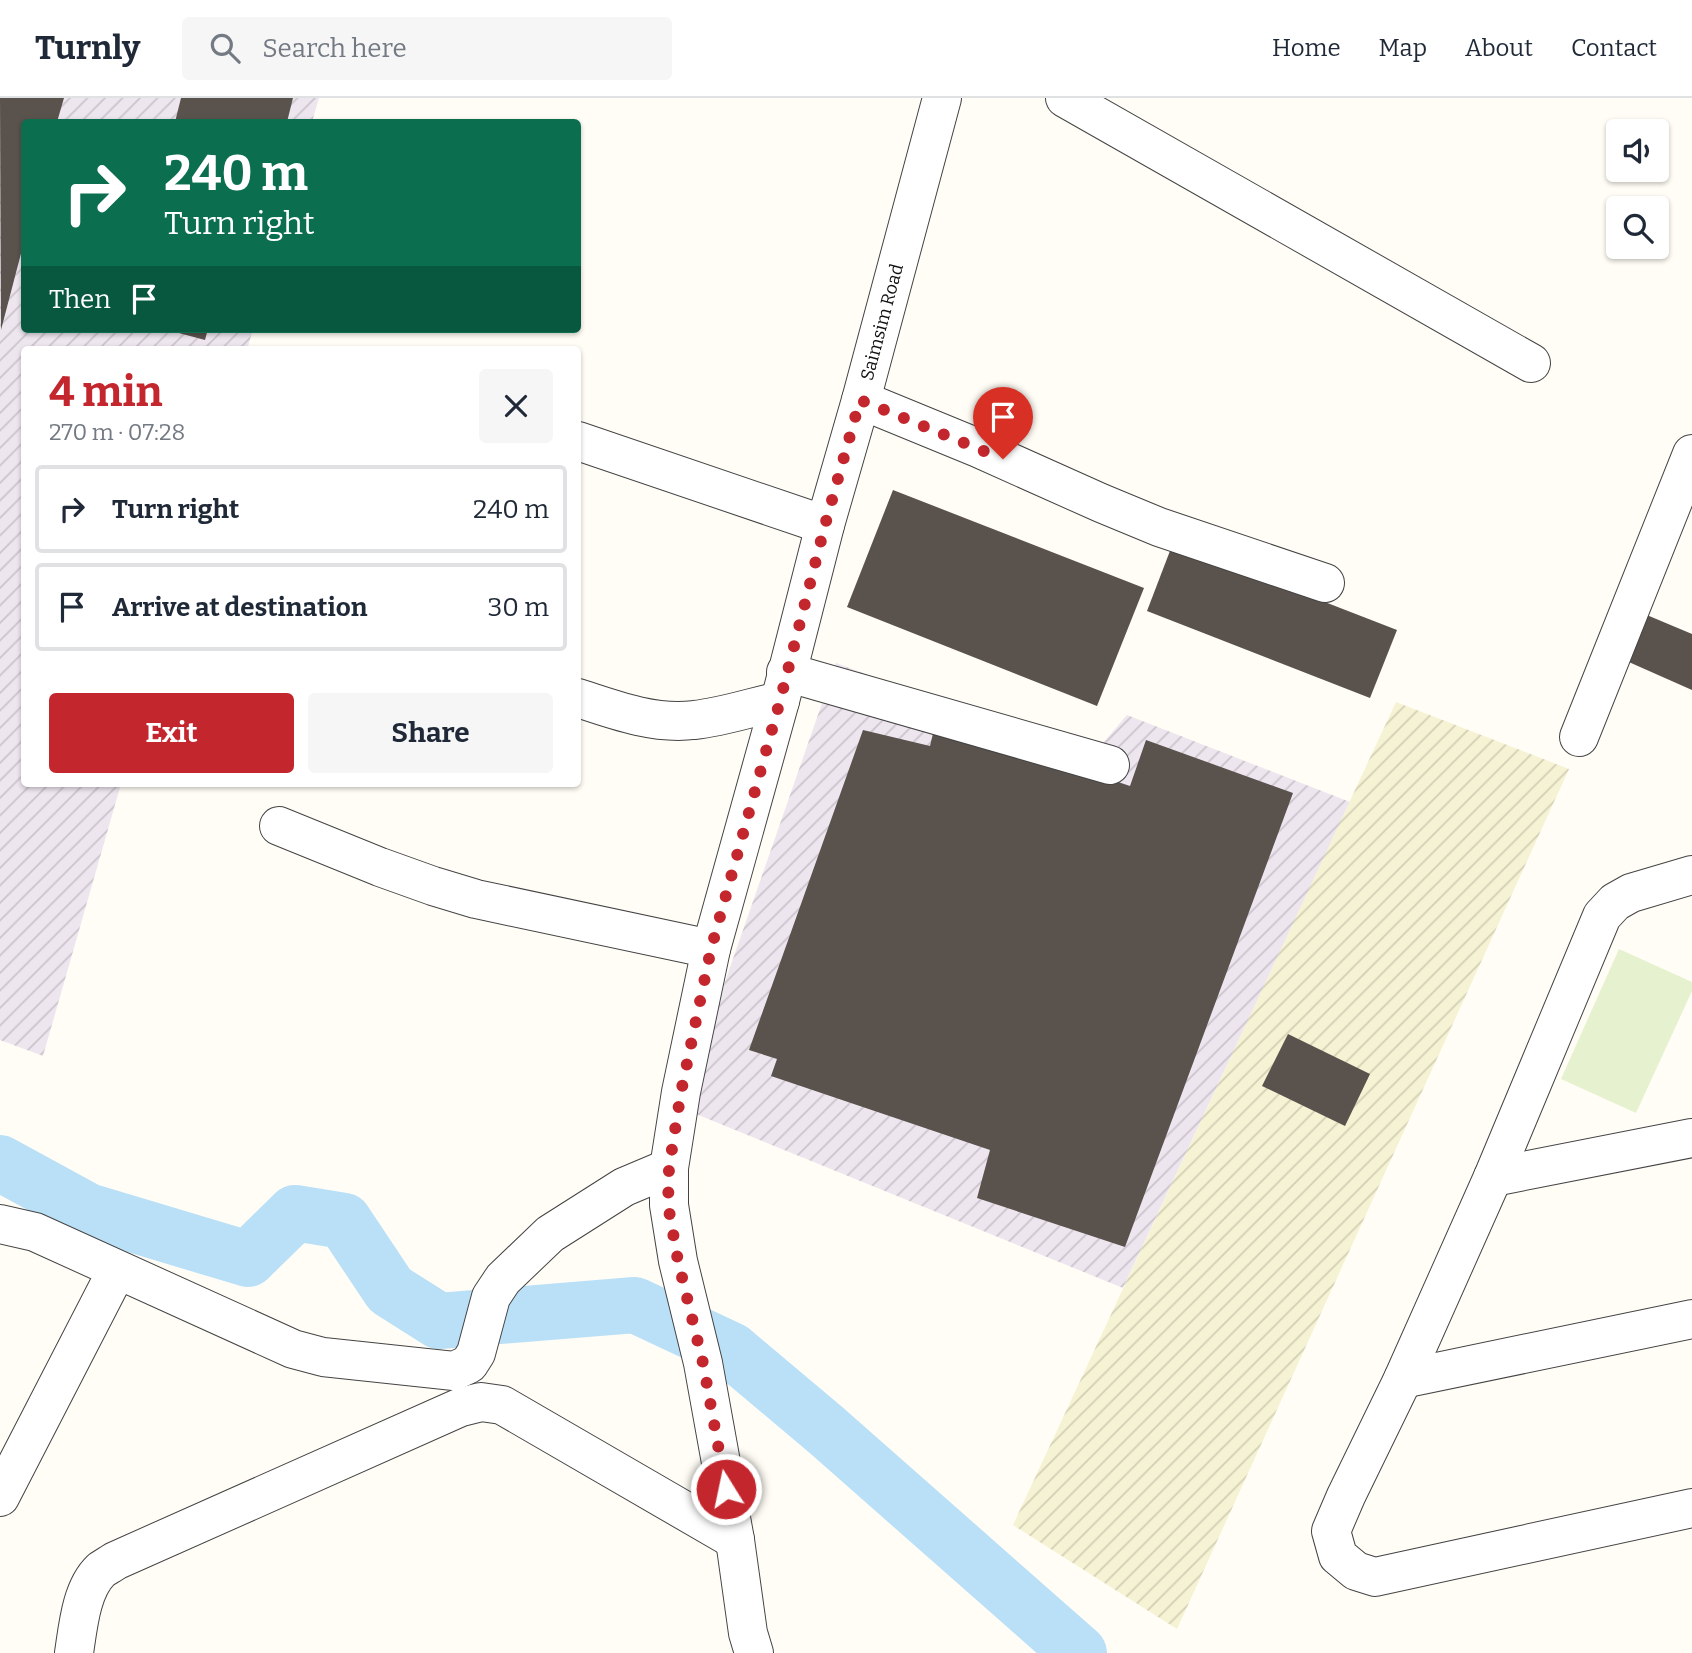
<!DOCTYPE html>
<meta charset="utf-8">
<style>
:root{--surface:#fff;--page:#f6f6f7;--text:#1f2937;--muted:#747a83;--line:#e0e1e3;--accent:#c4262e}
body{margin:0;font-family:Bitter,serif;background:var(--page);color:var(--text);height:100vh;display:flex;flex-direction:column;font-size:26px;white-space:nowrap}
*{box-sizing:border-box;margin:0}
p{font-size:23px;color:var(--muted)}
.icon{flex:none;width:38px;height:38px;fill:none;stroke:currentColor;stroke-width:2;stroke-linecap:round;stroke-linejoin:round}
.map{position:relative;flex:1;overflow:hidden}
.side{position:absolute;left:21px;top:248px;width:560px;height:441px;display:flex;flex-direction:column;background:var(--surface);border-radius:7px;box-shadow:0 2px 5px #0004}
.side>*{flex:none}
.hud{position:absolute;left:21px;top:21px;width:560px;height:214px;border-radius:7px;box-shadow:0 2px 5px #0004;background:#0b6e4f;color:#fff;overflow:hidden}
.controls{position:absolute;left:1606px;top:21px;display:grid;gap:14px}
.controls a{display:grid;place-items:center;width:63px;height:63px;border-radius:7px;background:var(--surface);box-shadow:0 2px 5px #0004;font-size:35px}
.pin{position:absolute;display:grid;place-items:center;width:60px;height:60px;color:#fff;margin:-72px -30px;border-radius:50% 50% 50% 0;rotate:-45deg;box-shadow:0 0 7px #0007}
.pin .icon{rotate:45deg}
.me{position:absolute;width:77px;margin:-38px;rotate:350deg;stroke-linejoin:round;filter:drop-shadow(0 0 5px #0008)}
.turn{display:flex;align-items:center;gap:24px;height:147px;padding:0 28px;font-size:32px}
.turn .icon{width:91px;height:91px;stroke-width:2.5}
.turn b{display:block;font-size:49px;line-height:60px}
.then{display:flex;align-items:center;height:66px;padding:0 28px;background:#0003;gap:14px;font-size:26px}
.round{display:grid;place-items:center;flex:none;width:74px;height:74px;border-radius:7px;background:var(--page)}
.summary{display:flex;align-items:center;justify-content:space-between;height:119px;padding:0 28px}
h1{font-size:42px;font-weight:700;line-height:52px;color:var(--accent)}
.action{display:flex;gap:14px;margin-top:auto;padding:14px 28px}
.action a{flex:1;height:80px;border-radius:7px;background:var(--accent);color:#fff;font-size:28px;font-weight:700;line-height:80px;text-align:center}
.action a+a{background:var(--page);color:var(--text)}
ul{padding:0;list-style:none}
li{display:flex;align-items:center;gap:21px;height:88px;margin:0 14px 10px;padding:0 14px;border:4px solid var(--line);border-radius:7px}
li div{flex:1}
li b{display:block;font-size:26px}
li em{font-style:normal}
header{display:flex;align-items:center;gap:42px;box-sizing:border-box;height:98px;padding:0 35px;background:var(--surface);border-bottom:2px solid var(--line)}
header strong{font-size:33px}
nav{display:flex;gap:38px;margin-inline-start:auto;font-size:24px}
.search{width:490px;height:63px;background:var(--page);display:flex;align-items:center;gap:18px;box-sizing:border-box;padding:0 24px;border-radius:7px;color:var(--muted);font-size:26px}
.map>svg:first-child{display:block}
.industrial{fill:url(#industrial-furrows)}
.farmland{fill:url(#farmland-furrows)}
.pitch{fill:#e6f2cf}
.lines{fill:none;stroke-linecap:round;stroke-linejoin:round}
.river{stroke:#b9e0f7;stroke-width:56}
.building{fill:#5a524d}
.minor-casing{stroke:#444;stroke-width:40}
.minor{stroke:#fff;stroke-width:38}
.route{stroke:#c4262e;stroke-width:12;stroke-dasharray:0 21.6}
.labels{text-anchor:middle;stroke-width:7;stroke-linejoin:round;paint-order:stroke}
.street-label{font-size:18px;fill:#111;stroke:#fff}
</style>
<header>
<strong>Turnly</strong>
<div class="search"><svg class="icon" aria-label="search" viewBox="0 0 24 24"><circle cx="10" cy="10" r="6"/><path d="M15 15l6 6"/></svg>Search here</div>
<nav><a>Home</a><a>Map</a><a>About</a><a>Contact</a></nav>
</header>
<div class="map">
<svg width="1692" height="1555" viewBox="0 0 1692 1555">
<defs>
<pattern id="industrial-furrows" width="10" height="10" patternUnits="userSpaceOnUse" patternTransform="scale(1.75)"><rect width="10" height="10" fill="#eee6ef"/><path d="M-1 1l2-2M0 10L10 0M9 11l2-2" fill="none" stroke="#cbc4cc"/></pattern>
<pattern id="farmland-furrows" width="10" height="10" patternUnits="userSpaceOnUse" patternTransform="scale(1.75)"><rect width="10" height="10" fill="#f6f3d4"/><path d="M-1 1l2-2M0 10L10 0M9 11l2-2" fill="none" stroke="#d2cfb5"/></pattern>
</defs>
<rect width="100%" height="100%" fill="#fffdf5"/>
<g class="industrial">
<path d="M0,0H319L312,24H24V231H253L247,252H24V686H121L43,958L0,942Z"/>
<path d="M836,565L1091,659L1127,617L1350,704L1123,1190L691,1014L696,967Z"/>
</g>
<path class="farmland" d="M1396,604L1569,671L1177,1531L1013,1427Z"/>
<path class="pitch" d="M1619,851L1692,884V893L1636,1015L1561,981Z"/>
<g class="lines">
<path class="river" d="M0,1065L88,1113L248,1161L295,1115L344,1123L390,1192L439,1223L635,1207L731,1252L826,1332L1079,1555"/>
</g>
<g class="building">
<path d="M0,0H64L57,24H24V144L1,232Z"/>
<path d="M181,0H293L287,24H175Z"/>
<path d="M164,231H208L205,242Z"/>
<path d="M893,392L1144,490L1097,608L847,509Z"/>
<path d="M1173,445L1397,532L1370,600L1147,513Z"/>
<path d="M1642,515L1692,536V592L1622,561Z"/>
<path d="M936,623L1130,688L1146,642L1293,695L1125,1149L977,1100L990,1052L771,978L777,961L749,952L863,632L930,648Z"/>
<path d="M1288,936L1370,976L1345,1028L1262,988Z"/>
</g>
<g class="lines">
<g class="minor-casing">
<g id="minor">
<path d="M1065,0L1531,265"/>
<path d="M861,302L978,350L1101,405L1159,429L1325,485"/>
<path d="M578,343L825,427"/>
<path d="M786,574L1110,667"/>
<path d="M578,600C614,612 655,627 694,622C723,619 752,609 780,603"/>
<path d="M1579,639L1692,356"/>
<path d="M279,728L380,769L433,788L476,801L711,851"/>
<path d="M1692,777L1631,795L1615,804L1602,818L1493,1079L1403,1281L1346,1398L1331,1433L1338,1458L1356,1473L1375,1479L1692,1410"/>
<path d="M1493,1079L1692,1040"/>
<path d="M0,1126L35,1134L293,1251L323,1259L454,1273L469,1266L476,1255L491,1199L503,1181L550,1136L624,1089L669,1070"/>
<path d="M1403,1281L1692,1221"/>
<path d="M0,1399L117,1172"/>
<path d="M74,1555C78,1529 81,1491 101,1472C105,1469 111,1466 115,1463L461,1309L481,1304L502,1307L735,1442"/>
<path d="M754,1555L748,1535L735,1442L703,1265L678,1163L669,1107V1070L681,994L711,851L780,603L825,427L861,302L942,0"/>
</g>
</g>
<use href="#minor" class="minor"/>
</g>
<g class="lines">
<path class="route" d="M726,1391L703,1265L678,1163L668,1107L669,1070L681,994L711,851L780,603L825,427L860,302L1003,361"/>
</g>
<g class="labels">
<g class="street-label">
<text transform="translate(882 224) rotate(-75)" y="6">Saimsim Road</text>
</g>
</g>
</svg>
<div class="controls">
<a><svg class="icon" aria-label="sound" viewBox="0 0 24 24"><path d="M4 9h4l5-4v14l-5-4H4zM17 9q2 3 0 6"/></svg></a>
<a><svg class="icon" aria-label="search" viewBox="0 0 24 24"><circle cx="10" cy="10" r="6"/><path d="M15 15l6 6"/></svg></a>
</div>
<div class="pin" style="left:1003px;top:361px;background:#d93025"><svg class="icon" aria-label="arrive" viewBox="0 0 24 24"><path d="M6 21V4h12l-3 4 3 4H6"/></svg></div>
<svg class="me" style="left:726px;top:1391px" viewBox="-20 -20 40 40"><circle r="17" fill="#c4262e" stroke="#fff" stroke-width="3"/><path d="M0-11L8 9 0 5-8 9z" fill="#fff"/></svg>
<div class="hud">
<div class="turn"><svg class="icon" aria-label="right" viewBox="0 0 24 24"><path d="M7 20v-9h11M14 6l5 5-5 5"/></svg><div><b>240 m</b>Turn right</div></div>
<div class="then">Then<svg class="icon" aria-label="arrive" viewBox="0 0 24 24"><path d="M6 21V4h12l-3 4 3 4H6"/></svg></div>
</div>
<section class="side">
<div class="summary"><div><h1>4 min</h1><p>270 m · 07:28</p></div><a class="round"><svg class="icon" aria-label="close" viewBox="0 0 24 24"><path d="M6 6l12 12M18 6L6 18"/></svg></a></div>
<ul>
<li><svg class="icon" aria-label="right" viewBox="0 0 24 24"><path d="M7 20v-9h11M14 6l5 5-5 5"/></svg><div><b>Turn right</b></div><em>240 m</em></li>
<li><svg class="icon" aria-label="arrive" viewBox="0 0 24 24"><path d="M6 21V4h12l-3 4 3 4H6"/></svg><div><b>Arrive at destination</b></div><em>30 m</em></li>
</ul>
<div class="action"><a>Exit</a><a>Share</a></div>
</section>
</div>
